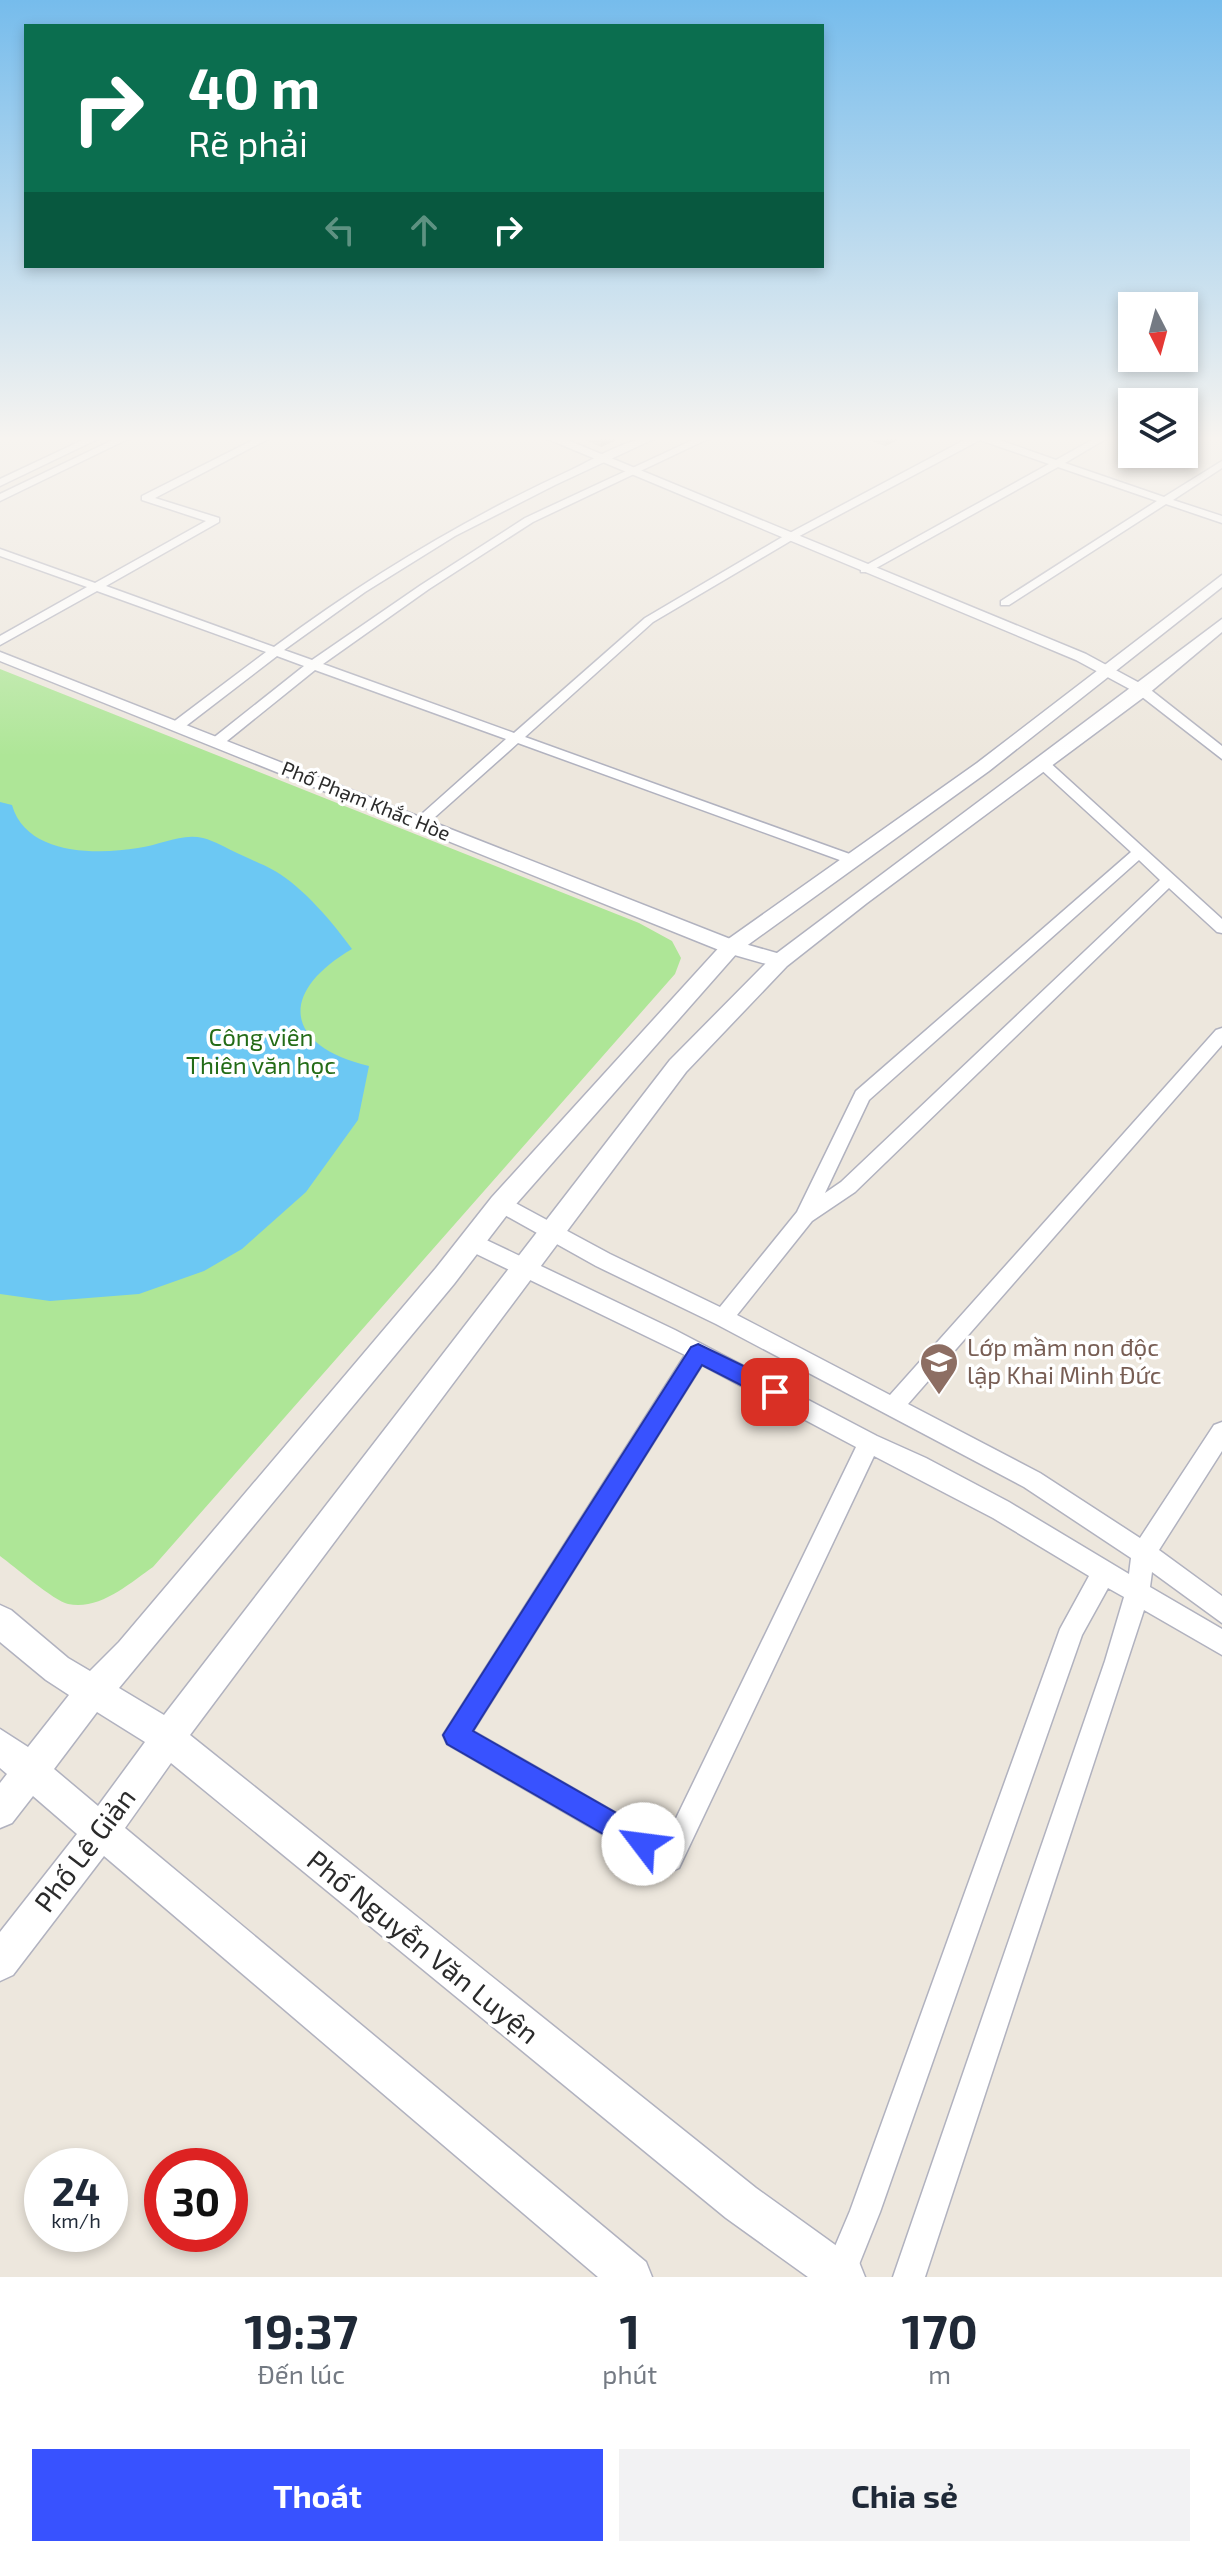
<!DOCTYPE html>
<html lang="vi">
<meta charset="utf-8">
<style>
:root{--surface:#fff;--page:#f2f2f3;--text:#1f2937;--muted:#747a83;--accent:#3852ff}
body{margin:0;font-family:"Exo 2",sans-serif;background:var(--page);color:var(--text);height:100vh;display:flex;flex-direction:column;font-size:30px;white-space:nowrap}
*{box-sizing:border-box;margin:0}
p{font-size:26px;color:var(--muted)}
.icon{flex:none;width:44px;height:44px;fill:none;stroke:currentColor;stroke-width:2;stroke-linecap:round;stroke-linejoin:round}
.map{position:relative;height:2277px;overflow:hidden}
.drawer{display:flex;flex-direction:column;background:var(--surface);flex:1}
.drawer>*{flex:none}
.guide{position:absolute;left:24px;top:24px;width:800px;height:244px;border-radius:0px;box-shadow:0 4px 12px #0003;background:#0b6e4f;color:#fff;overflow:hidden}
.needle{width:52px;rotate:174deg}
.fabs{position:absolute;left:1118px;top:292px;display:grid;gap:16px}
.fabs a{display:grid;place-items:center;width:80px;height:80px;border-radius:0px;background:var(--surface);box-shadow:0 4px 12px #0003;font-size:40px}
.speed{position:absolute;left:24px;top:2148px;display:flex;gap:16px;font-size:40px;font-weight:700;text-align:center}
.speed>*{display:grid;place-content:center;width:104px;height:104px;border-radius:50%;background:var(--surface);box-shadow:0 4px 12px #0003;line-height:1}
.speed small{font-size:20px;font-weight:400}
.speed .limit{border:12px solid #d22;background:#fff;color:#111}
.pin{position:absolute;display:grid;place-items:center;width:68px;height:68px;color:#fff;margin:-34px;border-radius:16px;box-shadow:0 4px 12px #0006}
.me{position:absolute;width:88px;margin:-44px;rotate:300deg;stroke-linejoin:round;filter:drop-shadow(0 0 6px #0008)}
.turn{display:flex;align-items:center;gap:28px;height:168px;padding:0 32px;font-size:36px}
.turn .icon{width:104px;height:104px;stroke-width:2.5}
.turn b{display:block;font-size:56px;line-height:68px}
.lanes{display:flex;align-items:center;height:76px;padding:0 32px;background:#0003;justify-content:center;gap:40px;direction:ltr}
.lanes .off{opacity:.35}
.eta{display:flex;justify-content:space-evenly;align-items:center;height:136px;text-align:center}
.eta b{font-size:48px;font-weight:700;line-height:56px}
.cta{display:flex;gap:16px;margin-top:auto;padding:16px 32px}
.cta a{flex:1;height:92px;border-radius:0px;background:var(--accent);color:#fff;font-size:32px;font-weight:700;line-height:92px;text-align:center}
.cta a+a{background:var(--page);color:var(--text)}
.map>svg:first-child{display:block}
.green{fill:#aee697}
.water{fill:#6cc8f3}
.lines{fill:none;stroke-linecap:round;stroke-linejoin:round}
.minor-casing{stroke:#b1b2bf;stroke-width:3}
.tertiary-casing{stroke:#b1b2bf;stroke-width:3}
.secondary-casing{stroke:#b1b2bf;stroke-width:3}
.minor{fill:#fff;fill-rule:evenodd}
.tertiary{fill:#fff;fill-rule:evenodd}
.secondary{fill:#fff;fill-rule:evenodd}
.wall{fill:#ada9a1}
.shaded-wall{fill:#8d8a83}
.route{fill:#3852ff;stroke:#2435a6;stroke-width:2}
.labels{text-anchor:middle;stroke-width:7;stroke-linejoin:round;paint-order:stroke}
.far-street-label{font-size:20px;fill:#2b2b2b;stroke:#fff}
.park-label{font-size:24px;fill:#246c17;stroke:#fff}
.education-label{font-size:24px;fill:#785e54;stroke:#fff;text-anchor:start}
.near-street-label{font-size:28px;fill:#2b2b2b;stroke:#fff}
</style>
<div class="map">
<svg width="1222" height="2277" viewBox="0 0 1222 2277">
<rect width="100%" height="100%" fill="#ede7dd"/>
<path class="green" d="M0,669L639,923L672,941L681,958L675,974L153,1567C130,1583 99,1611 68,1604C54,1601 14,1566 0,1556Z"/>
<path class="water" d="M0,802L12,805C26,855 96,855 138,848C161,845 181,833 203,838C215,841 226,848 237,853C249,859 263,864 275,871C303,887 334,924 352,949C277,993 285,1046 369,1066L358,1120L306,1192L242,1249L204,1271L139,1294L50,1301L0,1294Z"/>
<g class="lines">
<g class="minor-casing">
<g id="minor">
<path d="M89,437H102L0,486V479Z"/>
<path d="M119,437H132L0,501V494Z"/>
<path d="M259,437H272L155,498L219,518V522L106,586L274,647C368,577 466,518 573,469C598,457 629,437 658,437L555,485L455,536L365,592L284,650L312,660L421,585L525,518L699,437H712L533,522L429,589L323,664L514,733L645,618L784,536L970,437H991L1056,460L1097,437H1109L1065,463L1164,497L1222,461V468L1173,500L1222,516V523L1166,504L1009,605H1001V601L1157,501L1058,467L869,572H861V568L1049,464L980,440L792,540L653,622L525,737L858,857V863H848L518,743L425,826L420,827L413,823L415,820L506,739L315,670L222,745H212V739L304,666L277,656L182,729H172V723L266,652L97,591L0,645V636L87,587L0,556V549L95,583L206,521L142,500V496Z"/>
<path d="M1042,759L1047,760L1222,919V933L1217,932L1169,888L855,1192L812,1221L737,1315L890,1395L1216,1030L1222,1028V1045L908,1404L1040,1473L1140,1538L1214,1425L1222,1422V1451L1159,1550L1222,1596V1623L1152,1572L1150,1587L1222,1629V1655L1144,1610L925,2277H893L1105,1661L1124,1597L1108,1588L1082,1635L880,2212L854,2277H822L850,2211L1060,1629L1089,1576L993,1518L874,1456L679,1868L670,1872L661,1868L447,1744L443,1735L685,1355L464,1248L461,1242L464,1236L471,1234L478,1236L675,1330L877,1436L926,1458L1009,1502L1129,1574L1131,1558L1024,1487L716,1324L596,1266L494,1209L492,1204L494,1199H508L610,1254L720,1307L797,1212L856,1091L1131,852L1037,766L1035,763ZM1139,860L1160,880L841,1182L825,1193L869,1100ZM702,1365L856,1447L665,1841L473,1731Z"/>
</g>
</g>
<g class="tertiary-casing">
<g id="tertiary">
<path d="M543,437H560L1086,654L1147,687L1222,746V759L1137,693L1076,660Z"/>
<path d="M0,652L738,942L787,956L790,961L780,968L724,952L0,661Z"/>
</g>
</g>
<g class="secondary-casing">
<path id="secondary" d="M1222,575V587L989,771L738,952L510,1211L454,1284L119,1688L164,1715L670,1060L773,956L1222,619V632L1148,694L867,903L787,966L686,1072L190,1735L756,2188L859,2262L865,2277H808L726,2218L171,1763L125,1828L646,2262L652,2277H598L104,1856L13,1975L0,1981V1932L77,1834L33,1796L12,1823L0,1828V1783L7,1774L0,1768V1729L28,1747L69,1695L46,1680L0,1642V1605L11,1610L68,1658L90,1671L119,1642L436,1268L492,1197L724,942L977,763ZM97,1712L145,1742L98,1806L54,1769Z"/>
</g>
<use href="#minor" class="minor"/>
<use href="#tertiary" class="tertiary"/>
<use href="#secondary" class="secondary"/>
</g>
<g class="wall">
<path d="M578,437H623L601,447Z"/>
<path d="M859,437H904L885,446Z"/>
</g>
<g class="shaded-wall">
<path d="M601,437H623L601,447Z"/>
<path d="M887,437H904L885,446Z"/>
</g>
<linearGradient id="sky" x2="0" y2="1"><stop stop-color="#76bcec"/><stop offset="0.58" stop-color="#f7f4f0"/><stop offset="1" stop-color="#f7f4f0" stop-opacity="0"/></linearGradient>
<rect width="1222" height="756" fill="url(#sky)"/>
<path class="route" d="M698,1344L783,1385L786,1392L783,1399L775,1402L768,1399L702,1365L473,1731L653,1834L657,1844L653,1853L643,1857L447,1744L443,1735L691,1347Z"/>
<defs>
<g id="school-pin" transform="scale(2)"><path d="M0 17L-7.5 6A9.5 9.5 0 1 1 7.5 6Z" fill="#8d6e63" stroke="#fff"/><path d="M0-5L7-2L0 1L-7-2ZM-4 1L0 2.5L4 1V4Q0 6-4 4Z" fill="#fff"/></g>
</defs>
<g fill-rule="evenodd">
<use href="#school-pin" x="939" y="1362"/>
</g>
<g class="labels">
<g class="far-street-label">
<text transform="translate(366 801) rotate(22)" y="7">Phố Phạm Khắc Hòe</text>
</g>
<g class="park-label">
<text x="261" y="1046">Công viên<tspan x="261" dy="28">Thiên văn học</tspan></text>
</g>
<g class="education-label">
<text x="967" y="1356">Lớp mầm non độc<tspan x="967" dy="28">lập Khai Minh Đức</tspan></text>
</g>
<g class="near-street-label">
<text transform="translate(85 1850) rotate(-53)" y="10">Phố Lê Giản</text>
<text transform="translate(423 1947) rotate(39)" y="10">Phố Nguyễn Văn Luyện</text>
</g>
</g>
</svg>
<div class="fabs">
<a><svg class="needle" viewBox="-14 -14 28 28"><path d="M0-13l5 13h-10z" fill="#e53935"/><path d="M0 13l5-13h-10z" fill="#747a83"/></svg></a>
<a><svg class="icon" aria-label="layers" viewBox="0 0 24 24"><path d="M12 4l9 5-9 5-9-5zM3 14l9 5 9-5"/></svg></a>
</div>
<div class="speed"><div>24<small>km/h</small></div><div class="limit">30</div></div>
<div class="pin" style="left:775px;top:1392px;background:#d93025"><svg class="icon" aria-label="arrive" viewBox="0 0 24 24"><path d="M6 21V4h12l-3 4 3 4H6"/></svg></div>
<svg class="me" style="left:643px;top:1844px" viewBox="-20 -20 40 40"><circle r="19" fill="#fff"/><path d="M0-13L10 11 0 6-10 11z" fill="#3852ff"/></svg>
<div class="guide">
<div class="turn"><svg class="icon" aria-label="right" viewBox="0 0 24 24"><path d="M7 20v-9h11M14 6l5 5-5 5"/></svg><div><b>40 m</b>Rẽ phải</div></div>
<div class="lanes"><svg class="icon off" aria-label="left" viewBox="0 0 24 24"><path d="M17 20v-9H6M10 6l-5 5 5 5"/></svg><svg class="icon off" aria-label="ahead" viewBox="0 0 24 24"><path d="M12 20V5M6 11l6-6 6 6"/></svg><svg class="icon" aria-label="right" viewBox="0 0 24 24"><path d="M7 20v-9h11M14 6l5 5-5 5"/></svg></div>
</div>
</div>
<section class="drawer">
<div class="eta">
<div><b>19:37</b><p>Đến lúc</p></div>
<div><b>1</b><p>phút</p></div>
<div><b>170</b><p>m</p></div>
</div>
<div class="cta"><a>Thoát</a><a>Chia sẻ</a></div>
</section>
